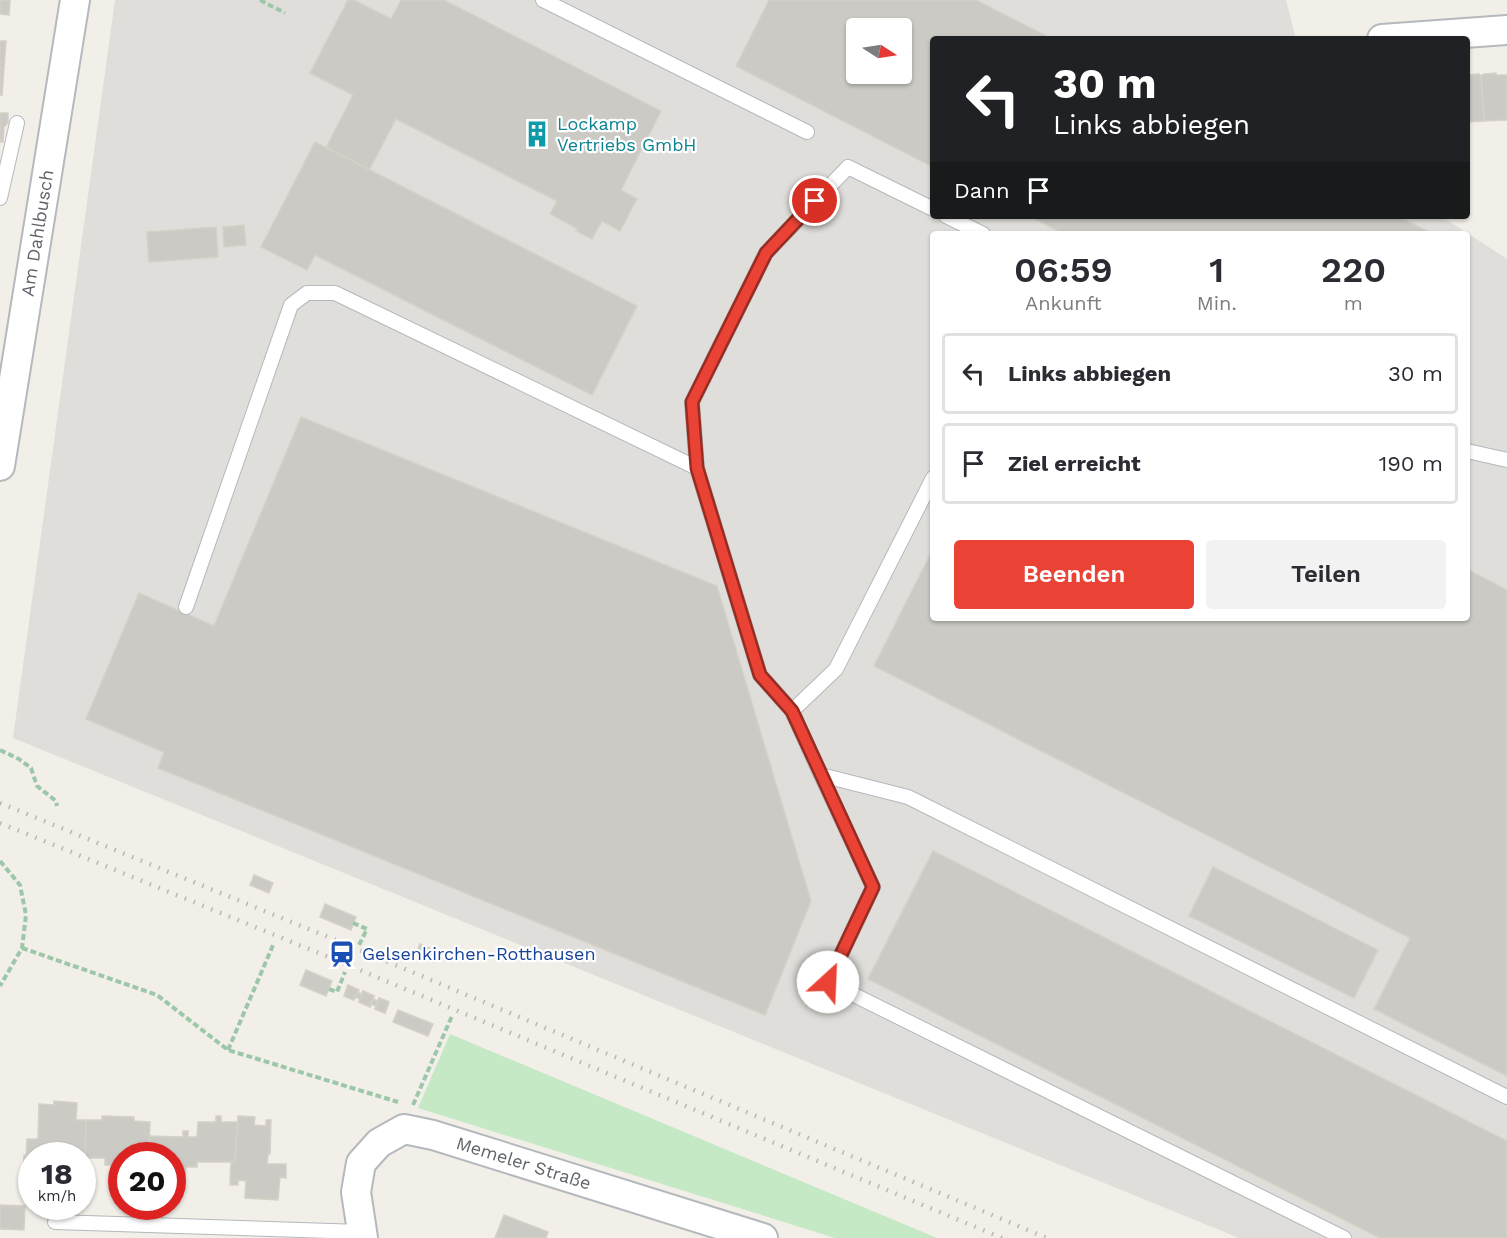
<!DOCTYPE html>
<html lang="de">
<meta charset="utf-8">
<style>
:root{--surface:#fff;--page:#f2f2f3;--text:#2b2b33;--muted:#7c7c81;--line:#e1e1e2;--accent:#ea4335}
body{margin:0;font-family:"Work Sans",sans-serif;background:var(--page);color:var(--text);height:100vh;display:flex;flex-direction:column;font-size:22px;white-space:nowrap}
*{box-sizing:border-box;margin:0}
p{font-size:20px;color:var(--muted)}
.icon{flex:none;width:33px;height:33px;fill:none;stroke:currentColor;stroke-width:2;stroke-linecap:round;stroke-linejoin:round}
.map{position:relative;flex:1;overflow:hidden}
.side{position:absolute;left:930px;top:231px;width:540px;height:390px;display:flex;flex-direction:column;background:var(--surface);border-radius:6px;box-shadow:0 2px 4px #0004}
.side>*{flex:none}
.banner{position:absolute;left:930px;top:36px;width:540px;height:183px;border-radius:6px;box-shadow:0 2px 4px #0004;background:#202124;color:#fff;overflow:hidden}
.needle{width:39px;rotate:102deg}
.tools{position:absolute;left:846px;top:18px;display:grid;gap:12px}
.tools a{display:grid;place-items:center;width:66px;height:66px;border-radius:6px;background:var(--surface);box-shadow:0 2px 4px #0004;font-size:30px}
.speed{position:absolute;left:18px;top:1142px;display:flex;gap:12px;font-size:30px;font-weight:700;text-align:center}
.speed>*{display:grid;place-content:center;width:78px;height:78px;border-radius:50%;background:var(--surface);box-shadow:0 2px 4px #0004;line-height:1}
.speed small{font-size:15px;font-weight:400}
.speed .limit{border:9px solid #d22;background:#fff;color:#111}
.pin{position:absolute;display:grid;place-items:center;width:51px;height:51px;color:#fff;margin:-26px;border:3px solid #fff;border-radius:50%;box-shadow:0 2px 6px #0007}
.me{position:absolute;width:66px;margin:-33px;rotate:25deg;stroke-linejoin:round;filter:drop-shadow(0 0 4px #0008)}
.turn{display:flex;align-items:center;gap:21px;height:126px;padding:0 24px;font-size:27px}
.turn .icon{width:78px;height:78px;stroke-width:2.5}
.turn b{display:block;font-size:42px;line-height:51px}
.then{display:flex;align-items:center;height:57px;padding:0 24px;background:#0003;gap:12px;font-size:22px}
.eta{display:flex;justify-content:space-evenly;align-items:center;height:102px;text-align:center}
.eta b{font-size:36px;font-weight:600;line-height:42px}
.cta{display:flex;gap:12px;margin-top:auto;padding:12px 24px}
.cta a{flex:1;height:69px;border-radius:6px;background:var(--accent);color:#fff;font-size:24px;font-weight:600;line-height:69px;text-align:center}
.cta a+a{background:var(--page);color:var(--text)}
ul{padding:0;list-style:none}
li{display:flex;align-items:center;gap:18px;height:81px;margin:0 12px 9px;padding:0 12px;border:3px solid var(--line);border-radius:6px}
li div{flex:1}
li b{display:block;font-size:22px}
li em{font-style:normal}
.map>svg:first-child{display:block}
.industrial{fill:#e0deda;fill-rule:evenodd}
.green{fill:#c5e8c5}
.building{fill:#cccac5;stroke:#d6d1c6;stroke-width:1.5;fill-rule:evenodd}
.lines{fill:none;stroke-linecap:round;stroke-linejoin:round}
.service-casing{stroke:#b5b8bc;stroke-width:16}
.minor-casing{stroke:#b5b8bc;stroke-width:32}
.path{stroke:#9cc7a9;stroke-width:4;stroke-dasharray:6 3;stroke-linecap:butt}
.service{stroke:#fff;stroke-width:14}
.minor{stroke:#fff;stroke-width:28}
.rail{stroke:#b6b7b8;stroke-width:4.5;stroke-dasharray:1.5 8;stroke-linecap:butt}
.route-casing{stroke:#982c22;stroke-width:15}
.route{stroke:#ea4335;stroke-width:10}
.labels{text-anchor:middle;stroke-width:4.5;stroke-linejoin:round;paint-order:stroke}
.culture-label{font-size:18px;fill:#0d838f;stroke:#fff;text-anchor:start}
.street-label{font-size:18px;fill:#5f6368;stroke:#fff}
.transit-label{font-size:18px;fill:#164399;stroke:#fff;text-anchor:start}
</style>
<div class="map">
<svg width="1507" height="1238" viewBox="0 0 1507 1238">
<rect width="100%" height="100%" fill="#f1efe8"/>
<path class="industrial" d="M115,0H1286L1296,39H933V216H1441L1507,259V1238H1239L13,738ZM856,28H902V74H856ZM933,234H1467V618H933Z"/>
<path class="green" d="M450,1034L937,1238H835L418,1108Z"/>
<g class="building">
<path d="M0,0H10L9,15L0,14Z"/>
<path d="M348,0H354L391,19L401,0H444L661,111L621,190L637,199L620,231L602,221L592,239L576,231L578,229L550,214L557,201L396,119L369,170L326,148L353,95L310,73Z"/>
<path d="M769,0H976L1052,39H933V167L736,66ZM856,28H902V74H856Z"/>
<path d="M0,41H6L4,68H0Z"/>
<path d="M0,68H4L2,95H0Z"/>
<path d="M1496,73V75H1507V120L1484,121L1481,76L1484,74Z"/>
<path d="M1479,74L1481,76L1484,121L1467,122V75Z"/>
<path d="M0,113H8V123L4,127L3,142H0Z"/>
<path d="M315,142L637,306L592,395L315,255L307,270L261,247Z"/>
<path d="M1029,216H1398L1433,234H1064Z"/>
<path d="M244,225L246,245L224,247L223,227Z"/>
<path d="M216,227L218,257L149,262L147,232Z"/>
<path d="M301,417L717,586L811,901L765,1015L158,768L164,752L86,719L139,593L214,626Z"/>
<path d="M933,549V618H1467V569L1507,590V1076L1374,1009L1410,938L874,666Z"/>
<path d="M933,851L1507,1141V1238H1380L868,979Z"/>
<path d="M1213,867L1378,950L1354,998L1189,916Z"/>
<path d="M254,875L273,883L269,893L250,885Z"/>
<path d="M325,904L356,917L351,930L320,917Z"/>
<path d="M420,944L439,952L434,962L416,954Z"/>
<path d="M306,970L332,981L326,996L300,985Z"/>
<path d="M348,985L359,990L357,992L362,994L363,991L374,996L373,999L378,1001L379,998L389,1002L385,1013L375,1009L376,1006L371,1004L370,1007L359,1002L360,999L355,997L354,1000L344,996Z"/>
<path d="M348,985L359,990L354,1000L344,996Z"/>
<path d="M363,991L374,996L370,1007L359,1002Z"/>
<path d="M379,998L389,1002L385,1013L375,1009Z"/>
<path d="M398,1010L433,1024L428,1036L393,1022Z"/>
<path d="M54,1101L77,1103L76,1120H86L85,1158H82V1155H32V1185H23L24,1155L26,1156L27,1139H38L39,1104L54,1105Z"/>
<path d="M102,1116L134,1117V1121L150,1122L149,1155H122V1171L116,1170V1165H105V1158H85L86,1120H102Z"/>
<path d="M216,1116H221V1122H238L235,1162H197V1167H186L185,1177H172V1155H149L150,1136L183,1137V1131H188V1137H197L198,1122H216Z"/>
<path d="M238,1116L255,1117L254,1125L266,1126V1120H271L270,1154H268L267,1164H286V1178L280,1177L278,1200L245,1198L246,1181L238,1180V1185H230L231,1162H235Z"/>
<path d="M0,1205L25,1206L24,1230L0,1229Z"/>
<path d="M504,1215L548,1232L546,1238H495Z"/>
</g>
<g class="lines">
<g class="service-casing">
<g id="service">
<path d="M543,0L807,132"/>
<path d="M0,198L17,123"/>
<path d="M946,216L983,234"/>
<path d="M1467,451L1507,460"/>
<path d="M697,468L692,402L766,253L848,167L933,209"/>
<path d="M186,607L291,305L307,293H335L697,468L760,675L792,711L821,775L908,797L1507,1097"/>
<path d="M792,711L836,669L933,478"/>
<path d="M821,775L873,887L828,982L1344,1238"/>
<path d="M55,1222L362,1232"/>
</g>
</g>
<g class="minor-casing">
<g id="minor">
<path d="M1382,39L1507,30"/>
<path id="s1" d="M0,466L75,0"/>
<path id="s2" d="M363,1238L356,1192L361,1163L379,1143L404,1129L433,1135L763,1238"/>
</g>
</g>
<g class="path">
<path d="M260,0L285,13"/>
<path d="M0,750L19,759L31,768L37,786L56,801L57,806"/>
<path d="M0,861L20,885L26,915L22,948L0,986"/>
<path d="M353,923L367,929L359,945"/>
<path d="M22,948L157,995L228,1050L398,1102"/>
<path d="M329,989L337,992L345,972"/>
<path d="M228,1050L274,943"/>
<path d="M413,1105L452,1016"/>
</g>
<use href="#service" class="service"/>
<use href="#minor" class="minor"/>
<g class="rail">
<path d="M0,803L338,941L1047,1238"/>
<path d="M0,823L331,958L1002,1238"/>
</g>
</g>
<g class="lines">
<g class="route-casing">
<path id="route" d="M815,201L766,253L692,402L697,468L760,675L792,711L873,887L828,982"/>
</g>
<use href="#route" class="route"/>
</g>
<defs>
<g id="building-bare" transform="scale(2.07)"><path d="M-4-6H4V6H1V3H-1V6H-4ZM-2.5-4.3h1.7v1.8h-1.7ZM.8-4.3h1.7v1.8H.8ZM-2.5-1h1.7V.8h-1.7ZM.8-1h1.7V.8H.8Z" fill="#0f9aa8" stroke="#fff" stroke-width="2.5" paint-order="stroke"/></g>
<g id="station-bare" transform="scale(2.07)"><path d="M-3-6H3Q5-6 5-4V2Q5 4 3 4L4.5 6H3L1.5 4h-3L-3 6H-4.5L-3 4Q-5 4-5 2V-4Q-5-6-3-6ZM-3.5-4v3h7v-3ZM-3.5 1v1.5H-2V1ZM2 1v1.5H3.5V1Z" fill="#1a4fb4" stroke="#fff" stroke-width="2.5" paint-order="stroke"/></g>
</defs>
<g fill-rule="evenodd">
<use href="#building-bare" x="537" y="134"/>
<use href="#station-bare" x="342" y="954"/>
</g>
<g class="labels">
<g class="culture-label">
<text x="557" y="130">Lockamp<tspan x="557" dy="21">Vertriebs GmbH</tspan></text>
</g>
<g class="street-label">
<text dy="6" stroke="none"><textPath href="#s1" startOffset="236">Am Dahlbusch</textPath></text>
<text dy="6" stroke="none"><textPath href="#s2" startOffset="256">Memeler Straße</textPath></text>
</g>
<g class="transit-label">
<text x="362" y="960">Gelsenkirchen-Rotthausen</text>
</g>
</g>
</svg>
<div class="tools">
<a><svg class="needle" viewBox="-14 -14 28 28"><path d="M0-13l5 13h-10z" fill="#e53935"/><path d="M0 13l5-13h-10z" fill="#7c7c81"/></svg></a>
</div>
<div class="speed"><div>18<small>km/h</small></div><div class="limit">20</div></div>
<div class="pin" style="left:815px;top:201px;background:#d93025"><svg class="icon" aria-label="arrive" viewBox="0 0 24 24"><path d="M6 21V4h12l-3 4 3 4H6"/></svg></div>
<svg class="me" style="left:828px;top:982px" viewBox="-20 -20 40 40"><circle r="19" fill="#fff"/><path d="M0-13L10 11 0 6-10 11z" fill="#ea4335"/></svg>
<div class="banner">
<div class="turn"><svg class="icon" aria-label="left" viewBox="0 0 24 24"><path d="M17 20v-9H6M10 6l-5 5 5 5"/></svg><div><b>30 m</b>Links abbiegen</div></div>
<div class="then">Dann<svg class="icon" aria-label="arrive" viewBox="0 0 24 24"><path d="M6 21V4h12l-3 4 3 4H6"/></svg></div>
</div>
<section class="side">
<div class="eta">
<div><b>06:59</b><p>Ankunft</p></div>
<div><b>1</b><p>Min.</p></div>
<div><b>220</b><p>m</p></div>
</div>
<ul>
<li><svg class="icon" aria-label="left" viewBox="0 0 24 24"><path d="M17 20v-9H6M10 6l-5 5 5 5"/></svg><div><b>Links abbiegen</b></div><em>30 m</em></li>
<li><svg class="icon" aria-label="arrive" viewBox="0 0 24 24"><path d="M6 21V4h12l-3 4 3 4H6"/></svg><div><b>Ziel erreicht</b></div><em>190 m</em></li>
</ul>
<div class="cta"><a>Beenden</a><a>Teilen</a></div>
</section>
</div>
